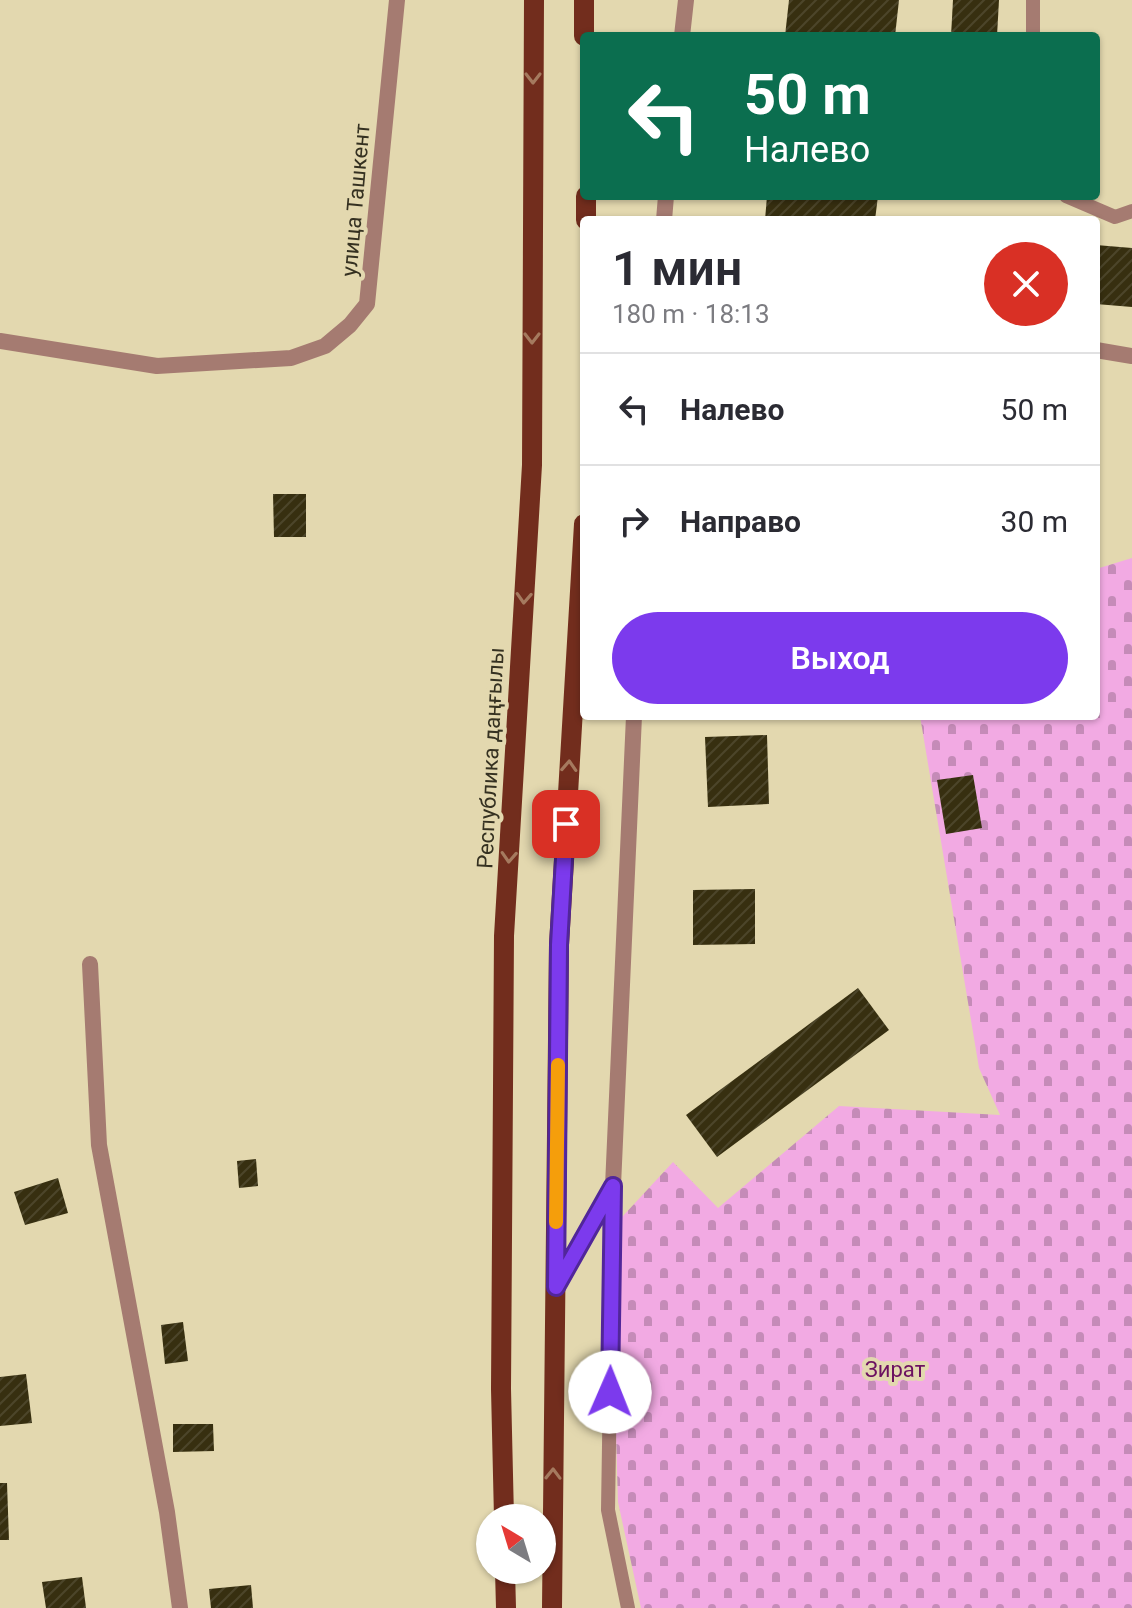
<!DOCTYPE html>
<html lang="ru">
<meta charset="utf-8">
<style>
:root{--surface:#fff;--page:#f2f2f3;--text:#2b2b33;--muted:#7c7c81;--line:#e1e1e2;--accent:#7c3aed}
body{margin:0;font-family:Roboto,sans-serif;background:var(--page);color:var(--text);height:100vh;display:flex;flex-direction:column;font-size:30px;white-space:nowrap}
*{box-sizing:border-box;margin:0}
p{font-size:26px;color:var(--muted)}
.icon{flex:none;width:44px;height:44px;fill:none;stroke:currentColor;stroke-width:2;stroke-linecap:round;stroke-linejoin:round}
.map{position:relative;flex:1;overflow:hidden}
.drawer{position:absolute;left:580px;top:216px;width:520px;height:504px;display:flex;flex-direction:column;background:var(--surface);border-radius:8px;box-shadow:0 2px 6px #0004}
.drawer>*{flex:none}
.hud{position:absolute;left:580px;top:32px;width:520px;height:168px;border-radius:8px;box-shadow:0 2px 6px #0004;background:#0b6e4f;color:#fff;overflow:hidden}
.needle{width:52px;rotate:322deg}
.buttons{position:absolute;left:476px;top:1504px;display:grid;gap:16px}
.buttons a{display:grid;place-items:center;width:80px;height:80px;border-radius:50%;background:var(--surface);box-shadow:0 2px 6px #0004;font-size:40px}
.pin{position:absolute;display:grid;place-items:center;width:68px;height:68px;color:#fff;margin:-34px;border-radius:16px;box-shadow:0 4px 12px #0006}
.me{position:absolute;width:88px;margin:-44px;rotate:1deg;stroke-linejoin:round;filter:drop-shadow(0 0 6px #0008)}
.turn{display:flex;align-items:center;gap:28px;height:168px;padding:0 32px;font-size:36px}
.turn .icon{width:104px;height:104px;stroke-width:2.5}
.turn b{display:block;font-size:56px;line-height:68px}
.round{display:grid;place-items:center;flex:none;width:84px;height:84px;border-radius:42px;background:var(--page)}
.summary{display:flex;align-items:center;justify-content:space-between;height:136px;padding:0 32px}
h1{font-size:48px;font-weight:600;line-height:60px}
.button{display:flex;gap:16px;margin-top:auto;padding:16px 32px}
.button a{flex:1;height:92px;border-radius:48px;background:var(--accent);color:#fff;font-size:32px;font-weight:600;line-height:92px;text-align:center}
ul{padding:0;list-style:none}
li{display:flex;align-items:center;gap:24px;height:112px;padding:0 32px;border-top:2px solid var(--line)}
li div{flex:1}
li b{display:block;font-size:30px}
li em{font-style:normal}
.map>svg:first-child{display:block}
.cemetery{fill:url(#cemetery-stones)}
.building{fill:url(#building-hatch)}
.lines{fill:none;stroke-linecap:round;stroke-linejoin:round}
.service{stroke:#a57b71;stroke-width:14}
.minor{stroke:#a57b71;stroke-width:16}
.primary{stroke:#722d1d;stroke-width:20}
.oneway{stroke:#a57a5f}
.route-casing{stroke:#51269a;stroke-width:20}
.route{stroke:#7c3aed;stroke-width:14}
.slow{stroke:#f59e0b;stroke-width:14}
.labels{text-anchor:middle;stroke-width:8;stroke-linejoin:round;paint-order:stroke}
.street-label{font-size:22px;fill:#353121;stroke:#e3d8af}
.park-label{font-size:22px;fill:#6c1160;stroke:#e3d8af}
</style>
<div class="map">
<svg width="1132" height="1608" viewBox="0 0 1132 1608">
<defs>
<pattern id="cemetery-stones" width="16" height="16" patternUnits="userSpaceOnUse" patternTransform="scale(2)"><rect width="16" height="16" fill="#f2aae3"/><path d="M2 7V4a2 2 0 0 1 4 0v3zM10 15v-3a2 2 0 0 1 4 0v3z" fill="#c58bb8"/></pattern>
<pattern id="building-hatch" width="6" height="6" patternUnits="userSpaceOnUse" patternTransform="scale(2)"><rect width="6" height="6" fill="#372f10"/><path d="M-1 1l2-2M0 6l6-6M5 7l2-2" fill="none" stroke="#4c452a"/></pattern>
</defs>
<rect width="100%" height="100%" fill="#e3d8af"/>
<path class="cemetery" d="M1132,558V1608H641L618,1502L610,1230L673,1162L718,1208L839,1106L1000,1115L979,1068L920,716H1096V569Z"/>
<g class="building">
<path d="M789,0H899L895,36H785Z"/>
<path d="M953,0H999L997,36H951Z"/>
<path d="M767,196H878L875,220H765Z"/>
<path d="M1096,245L1132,248V307L1096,304Z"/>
<path d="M273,494H306V537H274Z"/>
<path d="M767,735L769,804L708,807L705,737Z"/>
<path d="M973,775L982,828L946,834L937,780Z"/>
<path d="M755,889V944L693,945V890Z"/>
<path d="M858,988L889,1030L717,1157L686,1115Z"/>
<path d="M256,1159L258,1186L239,1188L237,1161Z"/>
<path d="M58,1178L68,1213L25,1225L14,1192Z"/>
<path d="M183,1322L188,1361L165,1364L161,1325Z"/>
<path d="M26,1374L32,1423L0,1426V1377Z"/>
<path d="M173,1424H213L214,1451L173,1452Z"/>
<path d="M0,1483H7L9,1540H0Z"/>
<path d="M82,1577L86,1608H46L42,1582Z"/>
<path d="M251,1585L253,1608H211L209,1589Z"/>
</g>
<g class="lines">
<g class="service">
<path d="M1033,36V0"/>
<path d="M1066,196L1115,217L1132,211"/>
<path d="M613,1187L608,1510L628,1608"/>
</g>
<g class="minor">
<path d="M682,36L686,0"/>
<path d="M664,220L666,196"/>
<path d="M0,341L157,366L291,358L325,346L350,325L367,304L397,0"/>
<path d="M1096,350L1132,356"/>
<path d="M90,964L99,1145L167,1512L180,1608"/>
<path d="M556,1287L613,1186L634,716"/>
</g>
<g class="primary">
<path d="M584,0V36"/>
<path d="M586,196V220"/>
<path d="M504,1518L501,1389L504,936L532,465L534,0"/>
<path d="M505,1570L506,1608"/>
<path d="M552,1608L559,945L584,524"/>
</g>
</g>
<defs><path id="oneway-chevron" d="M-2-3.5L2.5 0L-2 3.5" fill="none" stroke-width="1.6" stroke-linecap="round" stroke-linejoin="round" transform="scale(2)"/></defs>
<g class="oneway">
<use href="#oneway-chevron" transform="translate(533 78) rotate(90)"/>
<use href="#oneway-chevron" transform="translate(532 338) rotate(90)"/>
<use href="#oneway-chevron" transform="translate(524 598) rotate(93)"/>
<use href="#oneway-chevron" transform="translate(569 766) rotate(-87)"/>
<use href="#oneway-chevron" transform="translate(509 857) rotate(93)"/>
<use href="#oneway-chevron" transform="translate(553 1474) rotate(-89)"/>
</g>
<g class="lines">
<g class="route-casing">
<path id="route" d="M566,824L559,945L556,1287L613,1186L610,1392"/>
</g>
<use href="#route" class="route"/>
<path class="slow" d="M556,1222L558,1065"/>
</g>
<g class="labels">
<g class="street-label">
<text transform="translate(355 200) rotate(-85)" y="8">улица Ташкент</text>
<text transform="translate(490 758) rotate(-87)" y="8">Республика даңғылы</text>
</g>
<g class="park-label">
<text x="895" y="1377">Зират</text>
</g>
</g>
</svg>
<div class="buttons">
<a><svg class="needle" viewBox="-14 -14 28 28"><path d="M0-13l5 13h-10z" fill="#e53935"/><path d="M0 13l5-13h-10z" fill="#7c7c81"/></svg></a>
</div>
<div class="pin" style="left:566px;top:824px;background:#d93025"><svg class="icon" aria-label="arrive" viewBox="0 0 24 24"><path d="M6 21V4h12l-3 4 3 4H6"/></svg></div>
<svg class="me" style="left:610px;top:1392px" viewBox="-20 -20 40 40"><circle r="19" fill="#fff"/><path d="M0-13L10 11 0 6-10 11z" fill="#7c3aed"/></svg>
<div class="hud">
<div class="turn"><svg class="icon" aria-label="left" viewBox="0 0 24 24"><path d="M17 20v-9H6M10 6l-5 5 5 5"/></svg><div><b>50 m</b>Налево</div></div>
</div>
<section class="drawer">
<div class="summary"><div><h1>1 мин</h1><p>180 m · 18:13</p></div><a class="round" style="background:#d93025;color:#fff"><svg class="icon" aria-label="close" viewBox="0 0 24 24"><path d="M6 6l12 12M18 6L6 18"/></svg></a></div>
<ul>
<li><svg class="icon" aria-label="left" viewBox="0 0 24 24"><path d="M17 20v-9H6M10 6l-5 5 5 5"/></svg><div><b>Налево</b></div><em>50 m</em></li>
<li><svg class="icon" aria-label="right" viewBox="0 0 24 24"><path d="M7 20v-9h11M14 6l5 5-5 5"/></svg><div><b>Направо</b></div><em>30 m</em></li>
</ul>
<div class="button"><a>Выход</a></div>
</section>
</div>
